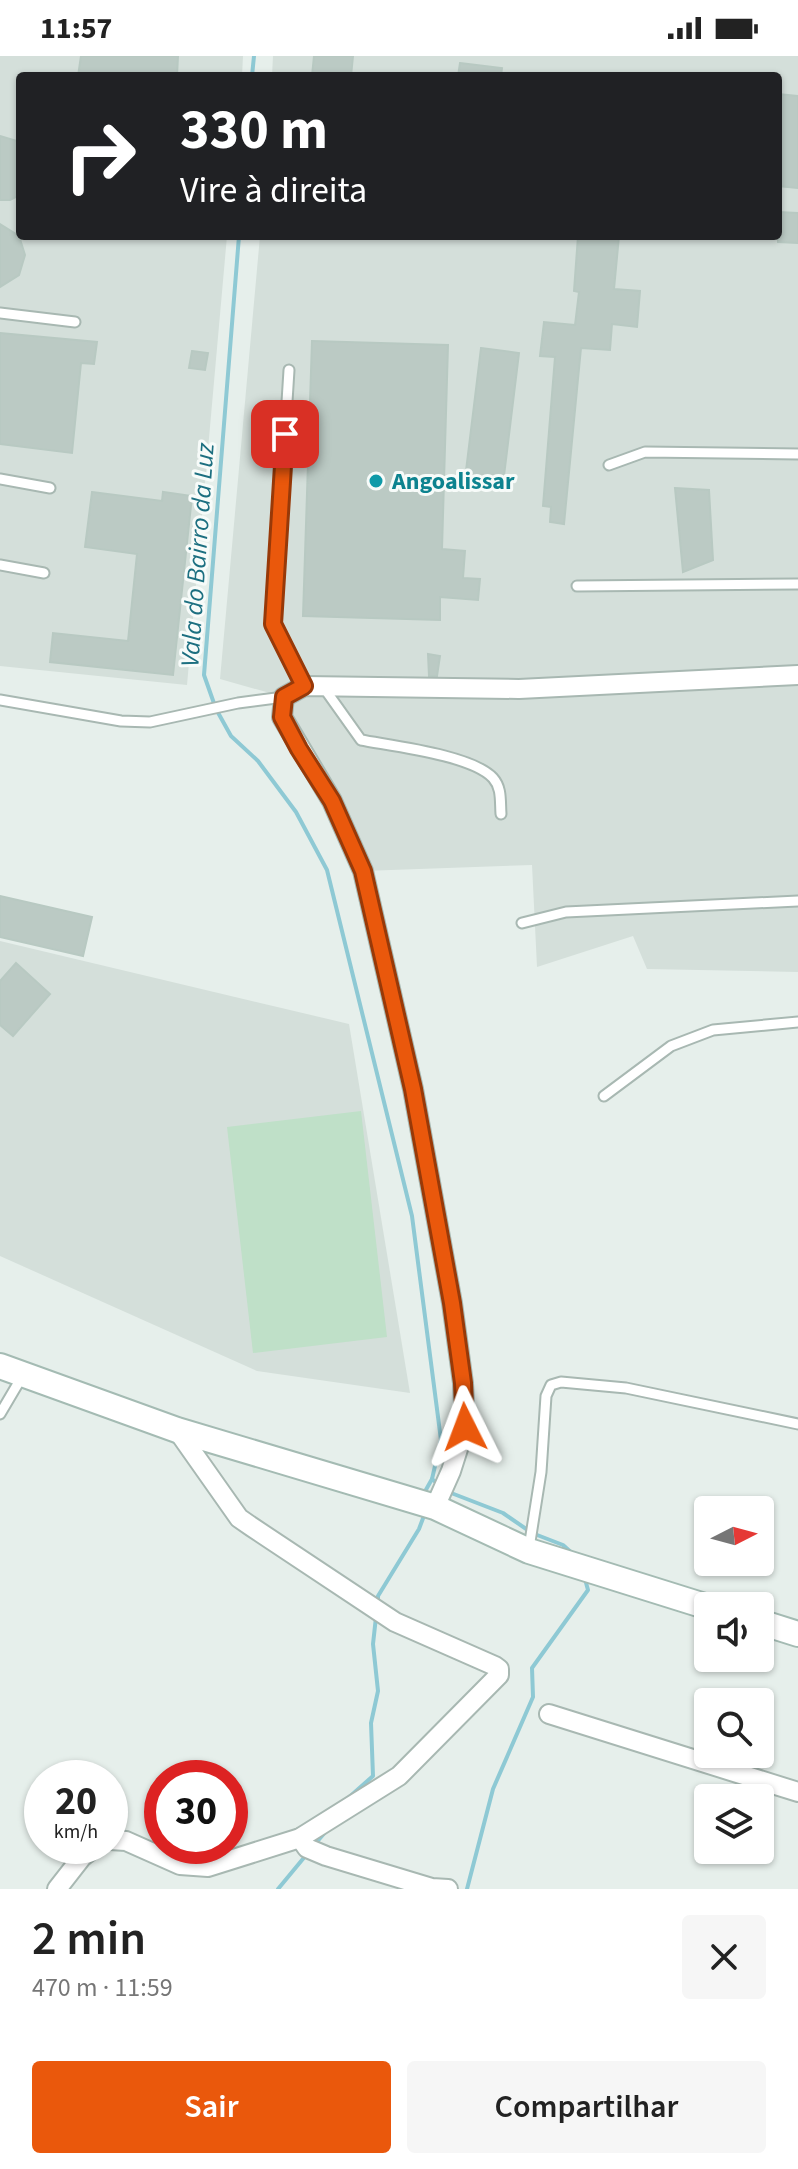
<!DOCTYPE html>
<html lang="pt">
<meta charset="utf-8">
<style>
:root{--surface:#fff;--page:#f6f6f6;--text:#222;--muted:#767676;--accent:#ea580c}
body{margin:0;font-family:"Source Sans 3",sans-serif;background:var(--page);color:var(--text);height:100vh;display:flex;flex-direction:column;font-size:30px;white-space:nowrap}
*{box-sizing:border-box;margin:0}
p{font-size:26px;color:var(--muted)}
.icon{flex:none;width:44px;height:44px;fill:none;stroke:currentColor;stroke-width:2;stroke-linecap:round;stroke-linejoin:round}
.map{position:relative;height:1833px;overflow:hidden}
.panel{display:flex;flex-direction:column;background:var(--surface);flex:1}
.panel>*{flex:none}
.top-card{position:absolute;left:16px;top:16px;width:766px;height:168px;border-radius:8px;box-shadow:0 2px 6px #0004;background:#202124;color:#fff;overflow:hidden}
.needle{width:52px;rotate:84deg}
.tools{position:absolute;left:694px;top:1440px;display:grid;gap:16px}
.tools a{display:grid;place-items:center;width:80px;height:80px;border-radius:8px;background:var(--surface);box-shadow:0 2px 6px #0004;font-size:40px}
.speed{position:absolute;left:24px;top:1704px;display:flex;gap:16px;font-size:40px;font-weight:700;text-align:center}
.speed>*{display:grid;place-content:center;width:104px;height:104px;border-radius:50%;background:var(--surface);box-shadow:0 2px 6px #0004;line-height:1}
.speed small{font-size:20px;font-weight:400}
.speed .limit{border:12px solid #d22;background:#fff;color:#111}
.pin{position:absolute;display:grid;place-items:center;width:68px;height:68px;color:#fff;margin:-34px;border-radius:16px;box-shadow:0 4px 12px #0006}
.me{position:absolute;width:88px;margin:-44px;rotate:357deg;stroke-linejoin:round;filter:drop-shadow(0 0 6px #0008)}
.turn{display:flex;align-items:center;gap:28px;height:168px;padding:0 32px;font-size:36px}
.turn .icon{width:104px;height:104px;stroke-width:2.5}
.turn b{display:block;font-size:56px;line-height:68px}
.round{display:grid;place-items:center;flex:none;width:84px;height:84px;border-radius:8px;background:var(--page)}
.headline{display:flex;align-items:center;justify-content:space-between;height:136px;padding:0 32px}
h1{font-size:48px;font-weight:600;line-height:60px}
.button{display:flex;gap:16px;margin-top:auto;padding:16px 32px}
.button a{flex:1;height:92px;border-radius:8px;background:var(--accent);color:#fff;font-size:32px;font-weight:600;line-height:92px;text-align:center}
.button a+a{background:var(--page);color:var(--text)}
.status{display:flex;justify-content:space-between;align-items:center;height:56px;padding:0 40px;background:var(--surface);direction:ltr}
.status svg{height:22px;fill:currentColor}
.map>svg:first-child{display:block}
.built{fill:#d4dfda}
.green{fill:#bfe0c8}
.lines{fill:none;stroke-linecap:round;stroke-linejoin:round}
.stream{stroke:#8ec9d4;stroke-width:4}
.building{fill:#bbcac4;stroke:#b8c9c2;stroke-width:2}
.lane-casing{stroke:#a8b8b2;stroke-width:13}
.street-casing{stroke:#a8b8b2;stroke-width:22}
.secondary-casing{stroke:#a4bbb3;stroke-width:28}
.lane{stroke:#fff;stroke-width:9}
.street{stroke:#fff;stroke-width:18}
.secondary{stroke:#fff;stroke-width:24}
.route-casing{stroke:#983908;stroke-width:20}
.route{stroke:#ea580c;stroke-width:14}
.culture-dot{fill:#0f9aa8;stroke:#f7fbf9;stroke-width:3}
.labels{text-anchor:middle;stroke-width:6;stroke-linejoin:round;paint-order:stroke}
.culture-label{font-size:24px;font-weight:bold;fill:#0d838f;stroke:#f7fbf9;text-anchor:start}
.water-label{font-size:26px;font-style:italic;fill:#1c6f80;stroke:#f7fbf9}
</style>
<div class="status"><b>11:57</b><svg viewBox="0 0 49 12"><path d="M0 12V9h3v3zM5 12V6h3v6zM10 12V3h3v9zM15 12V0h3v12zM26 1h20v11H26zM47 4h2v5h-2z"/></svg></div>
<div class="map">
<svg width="798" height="1833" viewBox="0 0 798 1833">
<rect width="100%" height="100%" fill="#e6efeb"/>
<g class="built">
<path d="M0,0H243L242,20H20V180H227L187,629L0,610Z"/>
<path d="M273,0H798V916L647,913L633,880L537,911L532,809L363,815L299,693L284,641L220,623L260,180H778V20H272Z"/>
<path d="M0,885L349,968L410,1337L257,1315L0,1200Z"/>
</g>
<path class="green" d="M361,1055L387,1281L253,1297L227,1071Z"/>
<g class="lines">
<g class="stream">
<path d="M252,20L254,0"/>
<path d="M239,180L204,619L216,653L231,680L258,705L296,756L327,814L412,1160L441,1384L432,1423L439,1429"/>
<path d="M446,1435L503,1457L532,1477L563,1489L573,1498"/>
<path d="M423,1439L432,1423"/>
<path d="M378,1548V1540L419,1473L425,1457"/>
<path d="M347,1743L373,1720L371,1667L378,1635L373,1588L376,1561"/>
<path d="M315,1788L328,1773"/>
<path d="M278,1833L307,1798"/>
<path d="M467,1833L493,1733L533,1641L532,1612L588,1534L585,1523"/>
</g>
</g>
<g class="building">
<path d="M81,0H178L177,20H78Z"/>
<path d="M314,0H353L351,20H312Z"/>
<path d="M460,7L502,12L501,20H458Z"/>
<path d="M778,38L798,40V132L778,130Z"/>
<path d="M0,80L20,86V139L10,144H0Z"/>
<path d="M778,156L798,157V187L778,186Z"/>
<path d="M0,168L19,180L25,199L19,219L0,231Z"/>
<path d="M578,180H619L614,233L640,235L637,271L612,268L610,294L581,292L564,468L550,466L551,451L543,450L555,301L540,300L544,266L575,269L579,236L574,235Z"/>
<path d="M0,277L97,286L94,308L81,307L72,397L0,388Z"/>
<path d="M312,285L448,289L442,493L465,495L463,522L480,523L478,544L440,541V564L303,560Z"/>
<path d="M481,292L519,297L503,428L465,423Z"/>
<path d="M192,295L208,297L205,314L189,312Z"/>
<path d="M675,432L709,434L713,504L683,516Z"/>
<path d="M92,436L162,445L163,436L192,440L173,619L50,606L53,577L128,585L137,498L85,491Z"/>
<path d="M428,598L440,600L437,620H429Z"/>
<path d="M0,840L92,861L83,900L0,881Z"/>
<path d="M16,907L50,938L13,980L0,969V925Z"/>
</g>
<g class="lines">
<g class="lane-casing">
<g id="lane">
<path d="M0,257L75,266"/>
<path d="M289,314L273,568L304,630"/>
<path d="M609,409L645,396L798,398"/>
<path d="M0,423L50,432"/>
<path d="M0,509L44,517"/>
<path d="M577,530L798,528"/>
<path d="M324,632L361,684C392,690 472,699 493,722C502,732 500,745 501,758"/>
<path d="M0,644L121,665L150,666L238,647L284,641"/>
<path d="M522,867L566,856L798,845"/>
<path d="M604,1040L671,990L713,974L798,966"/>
<path d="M0,1358L23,1319"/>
<path d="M529,1492L541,1416L546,1340L551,1329L561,1326L626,1332L798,1368"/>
</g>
</g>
<g class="street-casing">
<g id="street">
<path d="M435,1451L451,1415L465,1371L463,1327L452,1247L413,1033L363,815L332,745L282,661L284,641L304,630L519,633L798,619"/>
<path d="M549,1658L798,1736"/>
<path d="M300,1782L307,1792L326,1800L432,1832L448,1833"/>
<path d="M110,1784L126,1785L180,1809L208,1811L300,1782L399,1720L499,1619V1613L495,1610L395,1566L252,1471L239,1462L177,1374"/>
<path d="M57,1833L82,1801L96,1790"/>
</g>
</g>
<g class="secondary-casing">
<g id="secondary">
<path d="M0,1310L177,1374L435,1451L529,1495L708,1551"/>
<path d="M760,1566L798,1578"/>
</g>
</g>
<use href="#lane" class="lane"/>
<use href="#street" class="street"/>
<use href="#secondary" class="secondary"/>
</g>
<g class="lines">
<g class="route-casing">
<path id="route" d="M285,378L273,568L304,630L284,641L282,661L299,693L332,745L363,815L413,1033L452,1247L463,1327L465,1371"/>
</g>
<use href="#route" class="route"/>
</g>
<circle class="culture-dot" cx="376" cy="425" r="8"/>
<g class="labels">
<g class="culture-label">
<text x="392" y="433">Angoalissar</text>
</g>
<g class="water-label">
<text transform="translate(197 499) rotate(-86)" y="9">Vala do Bairro da Luz</text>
</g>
</g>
</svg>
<div class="tools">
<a><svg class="needle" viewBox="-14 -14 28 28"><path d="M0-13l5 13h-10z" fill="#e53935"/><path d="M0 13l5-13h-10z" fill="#767676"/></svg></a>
<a><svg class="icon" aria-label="sound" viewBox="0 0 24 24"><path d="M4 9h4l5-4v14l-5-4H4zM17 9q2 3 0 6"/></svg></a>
<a><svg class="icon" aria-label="search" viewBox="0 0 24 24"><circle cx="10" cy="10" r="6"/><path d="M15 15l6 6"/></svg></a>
<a><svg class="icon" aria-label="layers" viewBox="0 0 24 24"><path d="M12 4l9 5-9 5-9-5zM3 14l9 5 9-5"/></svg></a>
</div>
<div class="speed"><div>20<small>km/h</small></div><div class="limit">30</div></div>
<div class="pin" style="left:285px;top:378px;background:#d93025"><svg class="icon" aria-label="arrive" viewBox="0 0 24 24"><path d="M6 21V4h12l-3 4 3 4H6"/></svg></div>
<svg class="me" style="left:465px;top:1371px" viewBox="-20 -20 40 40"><path d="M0-17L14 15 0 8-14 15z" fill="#ea580c" stroke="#fff" stroke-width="4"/></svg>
<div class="top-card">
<div class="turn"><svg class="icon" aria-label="right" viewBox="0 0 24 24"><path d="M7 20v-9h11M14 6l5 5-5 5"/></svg><div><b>330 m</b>Vire à direita</div></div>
</div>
</div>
<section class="panel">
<div class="headline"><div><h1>2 min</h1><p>470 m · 11:59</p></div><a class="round"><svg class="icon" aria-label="close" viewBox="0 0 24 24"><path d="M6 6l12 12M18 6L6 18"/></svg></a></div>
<div class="button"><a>Sair</a><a>Compartilhar</a></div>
</section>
